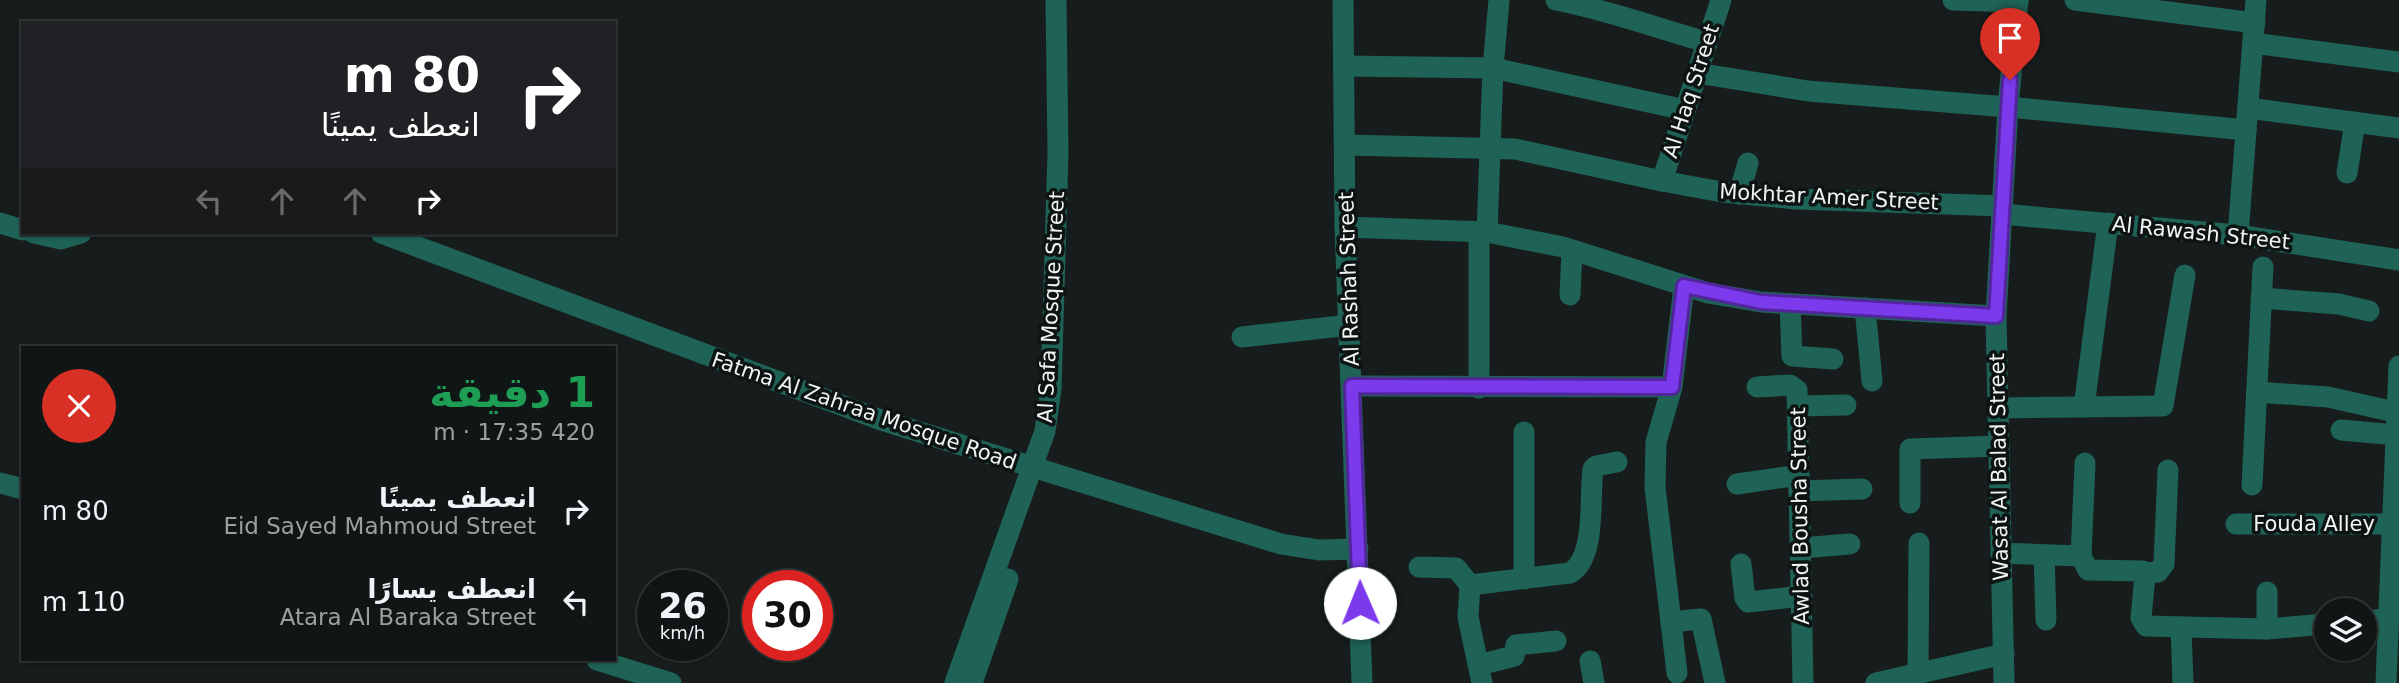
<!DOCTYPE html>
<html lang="ar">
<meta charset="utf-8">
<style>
:root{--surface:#101615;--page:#191f1e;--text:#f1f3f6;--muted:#9c9fa0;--line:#303534}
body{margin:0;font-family:"DejaVu Sans",Cairo,sans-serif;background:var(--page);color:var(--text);direction:rtl;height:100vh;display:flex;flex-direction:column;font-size:26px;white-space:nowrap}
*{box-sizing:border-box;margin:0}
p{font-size:23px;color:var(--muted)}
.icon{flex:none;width:38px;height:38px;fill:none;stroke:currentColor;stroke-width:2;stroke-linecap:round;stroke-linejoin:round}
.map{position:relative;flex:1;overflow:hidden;direction:ltr}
.drawer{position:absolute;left:21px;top:346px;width:595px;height:315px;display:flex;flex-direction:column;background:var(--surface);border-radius:0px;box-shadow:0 2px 5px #0004,0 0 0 2px var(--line);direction:rtl}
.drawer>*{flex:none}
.hud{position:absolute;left:21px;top:21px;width:595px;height:214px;border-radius:0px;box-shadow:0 2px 5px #0004,0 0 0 2px var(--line);direction:rtl;background:#202124;color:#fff;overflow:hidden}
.fabs{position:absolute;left:2314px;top:598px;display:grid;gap:14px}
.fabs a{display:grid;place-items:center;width:63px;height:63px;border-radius:50%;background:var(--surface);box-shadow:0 2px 5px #0004,0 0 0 2px var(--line);font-size:35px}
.speed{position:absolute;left:637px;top:570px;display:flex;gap:14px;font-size:35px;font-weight:700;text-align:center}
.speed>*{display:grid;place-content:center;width:91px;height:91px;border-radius:50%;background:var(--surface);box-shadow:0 2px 5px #0004,0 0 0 2px var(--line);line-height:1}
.speed small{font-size:18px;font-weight:400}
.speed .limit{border:10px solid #d22;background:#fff;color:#111}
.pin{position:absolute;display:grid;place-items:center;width:60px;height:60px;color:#fff;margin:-72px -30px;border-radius:50% 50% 50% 0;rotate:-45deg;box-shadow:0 0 7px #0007}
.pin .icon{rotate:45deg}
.me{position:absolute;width:77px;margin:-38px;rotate:359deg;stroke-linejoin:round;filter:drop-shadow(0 0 5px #0008)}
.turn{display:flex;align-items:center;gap:24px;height:147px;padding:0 21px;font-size:32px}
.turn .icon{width:91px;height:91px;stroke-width:2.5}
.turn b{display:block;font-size:49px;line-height:60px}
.lanes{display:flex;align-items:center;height:66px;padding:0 21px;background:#0003;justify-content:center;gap:35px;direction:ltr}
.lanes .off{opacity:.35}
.round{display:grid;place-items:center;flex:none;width:74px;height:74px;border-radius:37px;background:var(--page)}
.overview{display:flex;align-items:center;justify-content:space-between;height:119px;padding:0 21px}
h1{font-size:42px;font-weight:700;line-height:52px;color:#1e9e55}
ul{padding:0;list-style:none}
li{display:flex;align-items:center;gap:21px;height:91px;padding:0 21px}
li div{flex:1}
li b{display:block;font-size:26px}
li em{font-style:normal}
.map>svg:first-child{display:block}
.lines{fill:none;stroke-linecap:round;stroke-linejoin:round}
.street{stroke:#1f6256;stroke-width:21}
.route-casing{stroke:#51269a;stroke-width:18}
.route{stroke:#7c3aed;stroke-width:12}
.labels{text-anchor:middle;stroke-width:7;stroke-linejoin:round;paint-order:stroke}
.street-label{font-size:21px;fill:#f1f6f4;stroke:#0e1413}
</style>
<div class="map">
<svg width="2399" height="683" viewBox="0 0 2399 683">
<rect width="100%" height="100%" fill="#161d1c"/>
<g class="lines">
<g class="street">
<path d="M1343,0L1345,227L1362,683"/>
<path d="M1556,0C1608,10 1656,28 1707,42"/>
<path d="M1953,0L2018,2"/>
<path d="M2075,0L2255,23"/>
<path d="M2253,43L2399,62"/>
<path d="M1344,66L1493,68L1685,110"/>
<path d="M1697,73L1808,91L2008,107L2246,130"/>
<path d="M2248,108L2399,128"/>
<path d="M1346,145L1515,149L1662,181L1722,192L1796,199L2003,206"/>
<path d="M2347,173L2355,122"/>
<path d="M1662,181L1721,0"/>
<path d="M1739,194L1748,163"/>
<path d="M2002,214L2238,235L2399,260"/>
<path d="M0,223L23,230"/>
<path d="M1345,227L1487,232L1563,247L1708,293L1761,302L1996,316"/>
<path d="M1479,232V388"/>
<path d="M1487,232L1493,68L1499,0"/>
<path d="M34,233L61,239L81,233"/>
<path d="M381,233L881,420L1281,544L1319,550L1358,549"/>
<path d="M2238,235L2256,0"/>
<path d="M1570,295L1572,250"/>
<path d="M2261,298L2339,304L2369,311"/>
<path d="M1790,304L1792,356L1833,359"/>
<path d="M1865,308L1872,381"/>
<path d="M1242,337L1350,325"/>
<path d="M1352,386L1672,387"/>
<path d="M1757,387L1790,385L1797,390L1803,683"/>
<path d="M2257,392L2328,397L2399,413"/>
<path d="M1798,406L1846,405"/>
<path d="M2084,407L2108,223"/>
<path d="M1998,408L2163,406L2185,275"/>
<path d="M2341,430L2396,435"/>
<path d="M0,483L23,489"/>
<path d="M1737,484L1799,475"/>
<path d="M2252,485L2263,267"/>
<path d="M1799,491L1862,489"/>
<path d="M1910,503V449L1999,446"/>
<path d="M2236,524H2392"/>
<path d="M1801,548L1850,544"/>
<path d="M2001,553L2081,556L2088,570L2143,571L2145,575L2141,618L2146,626L2267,629L2326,624"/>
<path d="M2044,555L2046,620"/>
<path d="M2081,556L2085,463"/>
<path d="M1741,564L1745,598L1748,602L1802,596"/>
<path d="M1419,567L1456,568L1470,585L1570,573C1597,557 1589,497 1593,469L1596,466L1617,462"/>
<path d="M2145,573L2158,572L2164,564L2168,470"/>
<path d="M1524,579V432"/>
<path d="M1470,585L1468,617L1482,683"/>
<path d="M2267,592V629"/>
<path d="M2364,621L2387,619"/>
<path d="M1671,622L1701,619L1715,683"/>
<path d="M2181,627L2183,683"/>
<path d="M597,660L671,683"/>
<path d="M1590,661L1594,683"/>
<path d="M1479,665L1514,656L1516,645L1556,641"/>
<path d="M1677,673L1655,487L1656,442L1672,387L1684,286"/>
<path d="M1918,674L1919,543"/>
<path d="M955,683L1045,431L1051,389L1058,153L1056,0"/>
<path d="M972,683L1008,579"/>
<path d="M1876,683L2004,654"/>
<path d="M2004,683L1996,316L2008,107L2018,0"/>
<path d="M2386,683L2399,366"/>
</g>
</g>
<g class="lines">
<g class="route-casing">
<path id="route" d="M1360,603L1352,386L1672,387L1684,286L1761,302L1996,316L2010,80"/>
</g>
<use href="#route" class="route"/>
</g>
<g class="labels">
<g class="street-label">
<text transform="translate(1691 91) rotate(-72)" y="7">Al Haq Street</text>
<text transform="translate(1829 197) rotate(3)" y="7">Mokhtar Amer Street</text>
<text transform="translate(2201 233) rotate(6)" y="7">Al Rawash Street</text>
<text transform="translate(1349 279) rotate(-92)" y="7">Al Rashah Street</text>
<text transform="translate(1051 307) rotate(-87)" y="7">Al Safa Mosque Street</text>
<text transform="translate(864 411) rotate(19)" y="7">Fatma Al Zahraa Mosque Road</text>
<text transform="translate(1999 467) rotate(-91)" y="7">Wasat Al Balad Street</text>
<text transform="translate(1800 516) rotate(-91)" y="7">Awlad Bousha Street</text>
<text x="2314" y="531">Fouda Alley</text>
</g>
</g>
</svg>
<div class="fabs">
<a><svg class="icon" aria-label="layers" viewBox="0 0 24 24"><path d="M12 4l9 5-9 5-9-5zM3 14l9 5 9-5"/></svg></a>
</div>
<div class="speed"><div>26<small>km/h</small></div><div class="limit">30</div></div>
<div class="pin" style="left:2010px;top:80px;background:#d93025"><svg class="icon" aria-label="arrive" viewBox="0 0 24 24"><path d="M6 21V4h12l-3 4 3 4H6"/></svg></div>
<svg class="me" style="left:1360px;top:603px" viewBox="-20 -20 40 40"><circle r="19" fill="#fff"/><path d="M0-13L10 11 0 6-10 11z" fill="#7c3aed"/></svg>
<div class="hud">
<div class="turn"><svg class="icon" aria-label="right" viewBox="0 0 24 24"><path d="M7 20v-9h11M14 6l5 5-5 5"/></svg><div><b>80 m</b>انعطف يمينًا</div></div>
<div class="lanes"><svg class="icon off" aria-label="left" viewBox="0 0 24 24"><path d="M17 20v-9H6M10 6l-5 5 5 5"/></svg><svg class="icon off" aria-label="ahead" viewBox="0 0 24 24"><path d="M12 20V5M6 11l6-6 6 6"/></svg><svg class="icon off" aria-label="ahead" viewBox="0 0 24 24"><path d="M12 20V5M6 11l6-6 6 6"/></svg><svg class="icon" aria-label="right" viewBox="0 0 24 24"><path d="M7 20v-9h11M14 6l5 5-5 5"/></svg></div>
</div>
<section class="drawer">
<div class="overview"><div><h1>1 دقيقة</h1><p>420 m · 17:35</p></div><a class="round" style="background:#d93025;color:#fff"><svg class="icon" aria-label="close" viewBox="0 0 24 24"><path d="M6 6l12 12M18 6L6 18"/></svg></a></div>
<ul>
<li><svg class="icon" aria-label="right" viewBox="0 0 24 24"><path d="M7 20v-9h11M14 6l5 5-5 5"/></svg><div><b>انعطف يمينًا</b><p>Eid Sayed Mahmoud Street</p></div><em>80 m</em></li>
<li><svg class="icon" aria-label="left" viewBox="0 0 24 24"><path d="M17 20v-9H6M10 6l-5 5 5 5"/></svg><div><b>انعطف يسارًا</b><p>Atara Al Baraka Street</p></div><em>110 m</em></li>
</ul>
</section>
</div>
